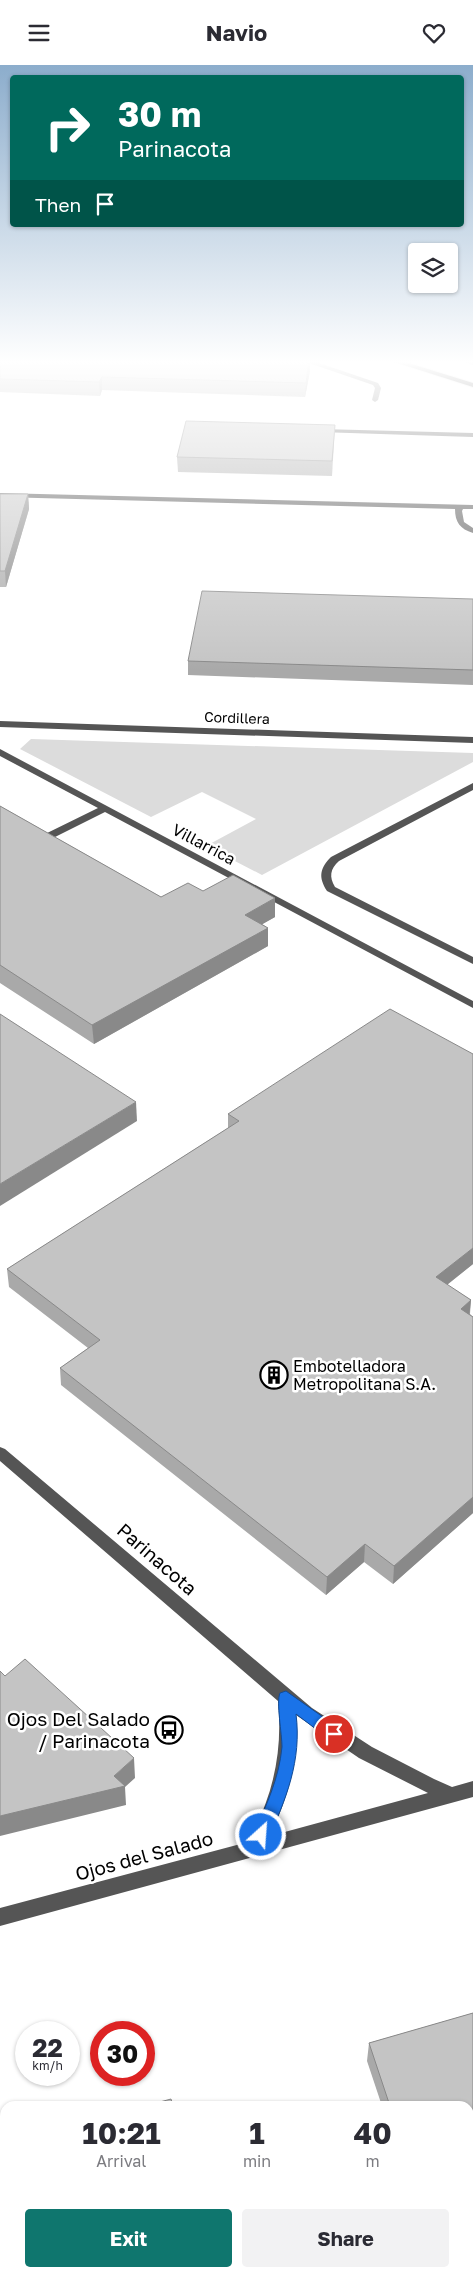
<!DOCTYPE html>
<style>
:root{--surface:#fff;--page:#f2f2f3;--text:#2b2b33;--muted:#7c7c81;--accent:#0f766e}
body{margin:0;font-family:"Golos Text",sans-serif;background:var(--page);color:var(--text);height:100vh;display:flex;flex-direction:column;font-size:19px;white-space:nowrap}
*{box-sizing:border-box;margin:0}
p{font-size:16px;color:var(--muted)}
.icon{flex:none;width:28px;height:28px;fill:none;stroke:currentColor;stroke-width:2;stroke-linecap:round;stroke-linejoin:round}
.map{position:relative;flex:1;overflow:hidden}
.side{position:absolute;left:0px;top:2036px;width:474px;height:176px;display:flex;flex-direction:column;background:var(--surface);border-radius:15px 15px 0 0;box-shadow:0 1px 4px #0004}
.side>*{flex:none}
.banner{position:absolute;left:10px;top:10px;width:454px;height:152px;border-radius:5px;box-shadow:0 1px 4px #0004;background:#00695c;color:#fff;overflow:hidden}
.buttons{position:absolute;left:408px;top:178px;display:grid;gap:10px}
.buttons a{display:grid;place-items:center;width:50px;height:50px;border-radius:5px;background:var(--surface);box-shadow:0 1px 4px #0004;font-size:25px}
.speed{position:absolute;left:15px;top:1956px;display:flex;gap:10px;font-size:25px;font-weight:700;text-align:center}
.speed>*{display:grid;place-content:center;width:65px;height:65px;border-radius:50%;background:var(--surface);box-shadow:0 1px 4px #0004;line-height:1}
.speed small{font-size:12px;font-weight:400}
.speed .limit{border:8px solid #d22;background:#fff;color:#111}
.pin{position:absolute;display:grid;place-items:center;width:42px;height:42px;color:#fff;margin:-21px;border:2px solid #fff;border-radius:50%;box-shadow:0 1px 5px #0007}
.me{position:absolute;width:55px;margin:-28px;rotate:26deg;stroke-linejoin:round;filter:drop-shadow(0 0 4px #0008)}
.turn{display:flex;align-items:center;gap:18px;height:105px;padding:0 25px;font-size:22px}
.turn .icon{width:65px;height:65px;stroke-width:2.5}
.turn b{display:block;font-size:35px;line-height:42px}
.then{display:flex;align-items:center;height:48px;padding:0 25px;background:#0003;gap:10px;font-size:19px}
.eta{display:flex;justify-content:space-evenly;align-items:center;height:85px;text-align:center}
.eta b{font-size:30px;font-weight:700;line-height:35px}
.cta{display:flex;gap:10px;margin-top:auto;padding:10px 25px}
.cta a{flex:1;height:58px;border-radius:5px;background:var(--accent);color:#fff;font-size:20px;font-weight:700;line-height:58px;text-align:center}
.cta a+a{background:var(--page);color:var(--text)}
header{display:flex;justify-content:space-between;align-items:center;height:65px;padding:0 25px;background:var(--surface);font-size:22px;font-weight:700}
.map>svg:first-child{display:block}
.green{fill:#dcdcdc}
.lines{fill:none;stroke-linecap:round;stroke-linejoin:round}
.major-casing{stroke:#dbdbdb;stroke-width:2}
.minor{fill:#555;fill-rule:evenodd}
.major{fill:#000;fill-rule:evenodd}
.wall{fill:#a9a9a9}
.shaded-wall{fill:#898989}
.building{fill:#c4c4c4;stroke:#898989}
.route{fill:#1a73e8;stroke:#114b97}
.labels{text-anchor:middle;stroke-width:5;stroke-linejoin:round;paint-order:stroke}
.far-street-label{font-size:14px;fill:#000;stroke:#fff}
.street-label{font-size:16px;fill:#000;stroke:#fff}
.poi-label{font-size:16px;fill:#000;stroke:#fff;text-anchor:start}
.near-street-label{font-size:19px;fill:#000;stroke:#fff}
.near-poi-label{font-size:19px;fill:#000;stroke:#fff;text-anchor:end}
</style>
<header><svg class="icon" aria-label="menu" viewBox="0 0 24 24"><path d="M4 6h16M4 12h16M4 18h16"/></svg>Navio<svg class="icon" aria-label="heart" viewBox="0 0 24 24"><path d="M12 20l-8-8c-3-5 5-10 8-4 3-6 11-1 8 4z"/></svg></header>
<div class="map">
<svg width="473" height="2212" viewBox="0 0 473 2212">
<rect width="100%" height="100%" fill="#fff"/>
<path class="green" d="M31,674L473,688V697L262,810L206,781L256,754L202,727L151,752L20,684Z"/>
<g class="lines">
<g class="major-casing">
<path id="major" d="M391,296H402L473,318V322Z"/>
</g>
<g class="minor">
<path d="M303,296H313L378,318L381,323L378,335L375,337L372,335L375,323L373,320Z"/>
<path d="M463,296H473V300L464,297Z"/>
<path d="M321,364L473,368V372L319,367V365Z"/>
<path d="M0,428L473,440V444H463L462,446L464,457L473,463V468C460,464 455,457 455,444L0,432Z"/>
<path d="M0,656L473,672V678L0,662Z"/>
<path d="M0,684L473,936V943L105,747L47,776H39V772L98,743L0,691Z"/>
<path d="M473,718V725L339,796C330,804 329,812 335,822L473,892V899L327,826C318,812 320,803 331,792Z"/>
<path d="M0,1382L5,1384L312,1643L372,1682L434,1714L452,1722L473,1716V1732L0,1861V1843L248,1777C273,1731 283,1688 278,1636L0,1396ZM296,1650L359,1693L428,1728L270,1771C288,1732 300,1693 296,1650Z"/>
</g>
<use href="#major" class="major"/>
</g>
<g class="wall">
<path d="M0,296H310V306L305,332L102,325L100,331L0,327Z"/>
<path d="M335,360L332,411L178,407L177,392Z"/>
<path d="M0,429H28L29,444L6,522H0Z"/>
<path d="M473,534V620L188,610V596Z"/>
<path d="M0,741L161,832L203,826L275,833V852L262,859L268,863V881L94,979L0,918Z"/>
<path d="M473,989V1199L447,1220L471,1235L470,1249L473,1252V1448L393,1519L364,1497L326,1530L61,1320L60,1303L88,1283L9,1222L7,1204L228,1063V1049Z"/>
<path d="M473,1948V2212H293L292,2208H469V2041H382L367,1996L369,1978Z"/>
</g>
<g class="shaded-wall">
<path d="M309,296L310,306L305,332L306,318Z"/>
<path d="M102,312V325L100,331L99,317Z"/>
<path d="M28,429L29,444L6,522L5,506Z"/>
<path d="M275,833V852L245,869V850Z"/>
<path d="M268,863V881L94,979L92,960Z"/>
<path d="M136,1037L137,1056L0,1141V1119Z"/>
<path d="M473,1183V1199L434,1230L436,1212Z"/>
<path d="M471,1235L469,1253L461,1244Z"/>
<path d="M473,1432V1448L393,1519L394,1501Z"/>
<path d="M365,1479L364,1497L326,1530L327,1512Z"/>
<path d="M134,1693L135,1713L125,1722L126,1740L0,1771V1751L114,1711Z"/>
</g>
<g class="building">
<path d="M0,296H309L306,318L102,312L99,317L0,314Z"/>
<path d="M186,356L335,360L332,396L177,392Z"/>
<path d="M0,429H28L5,506H0Z"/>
<path d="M202,526L473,534V605L188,596Z"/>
<path d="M0,741L161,832L188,818L203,826L233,810L275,833L245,850L268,863L92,960L0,900Z"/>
<path d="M390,944L473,989V1183L436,1212L471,1235L461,1244L473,1252V1432L394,1501L365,1479L327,1512L60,1303L100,1275L7,1204L239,1056L228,1049Z"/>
<path d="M0,949L136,1037L0,1119Z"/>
<path d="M25,1594L134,1693L114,1711L125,1721L0,1751V1606L5,1611Z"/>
<path d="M473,1948V2212H299L297,2208H469V2041H390L369,1978Z"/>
<path d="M171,2034L173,2041H145Z"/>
<path d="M23,2208H257L259,2212H24Z"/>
</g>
<linearGradient id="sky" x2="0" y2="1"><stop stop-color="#8cadcc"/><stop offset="0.49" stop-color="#fff"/><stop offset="1" stop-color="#fff" stop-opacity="0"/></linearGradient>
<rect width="473" height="606" fill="url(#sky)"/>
<path class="route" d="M286,1626L340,1664L342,1669L340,1674L334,1676L329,1674L296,1649C302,1695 286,1735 267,1776L261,1778L256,1776L253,1770C266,1741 279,1714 282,1682C282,1669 276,1637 280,1628Z"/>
<defs>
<g id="building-ring" transform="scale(1.4375)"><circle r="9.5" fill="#fff" stroke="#000" stroke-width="1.5"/><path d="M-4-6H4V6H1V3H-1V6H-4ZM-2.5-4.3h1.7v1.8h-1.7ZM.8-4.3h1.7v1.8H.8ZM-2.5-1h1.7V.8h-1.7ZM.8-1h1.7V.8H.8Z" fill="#000"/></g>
<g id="bus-ring" transform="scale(1.4375)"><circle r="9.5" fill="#fff" stroke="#000" stroke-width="1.5"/><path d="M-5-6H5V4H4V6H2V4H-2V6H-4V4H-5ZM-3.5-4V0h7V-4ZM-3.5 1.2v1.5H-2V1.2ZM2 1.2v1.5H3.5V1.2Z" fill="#000"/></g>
</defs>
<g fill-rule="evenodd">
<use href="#building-ring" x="274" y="1310"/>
<use href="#bus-ring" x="169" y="1665"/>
</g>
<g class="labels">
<g class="far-street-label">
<text transform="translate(237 653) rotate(2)" y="5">Cordillera</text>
</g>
<g class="street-label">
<text transform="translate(204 779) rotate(28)" y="6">Villarrica</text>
</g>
<g class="poi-label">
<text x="293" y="1307">Embotelladora<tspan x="293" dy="18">Metropolitana S.A.</tspan></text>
</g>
<g class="near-street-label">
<text transform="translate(157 1494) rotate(41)" y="7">Parinacota</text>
<text transform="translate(144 1791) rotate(-15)" y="7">Ojos del Salado</text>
</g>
<g class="near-poi-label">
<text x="150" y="1661">Ojos Del Salado<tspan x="150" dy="22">/ Parinacota</tspan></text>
</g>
</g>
</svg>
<div class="buttons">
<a><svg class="icon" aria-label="layers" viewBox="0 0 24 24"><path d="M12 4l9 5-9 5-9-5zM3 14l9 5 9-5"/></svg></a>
</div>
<div class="speed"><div>22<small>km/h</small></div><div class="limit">30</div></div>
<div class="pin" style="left:334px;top:1669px;background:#d93025"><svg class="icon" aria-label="arrive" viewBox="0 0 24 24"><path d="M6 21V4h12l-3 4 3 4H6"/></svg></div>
<svg class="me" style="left:261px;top:1770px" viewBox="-20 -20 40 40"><circle r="17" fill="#1a73e8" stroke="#fff" stroke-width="3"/><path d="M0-11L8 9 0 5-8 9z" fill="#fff"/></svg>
<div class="banner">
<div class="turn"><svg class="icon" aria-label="right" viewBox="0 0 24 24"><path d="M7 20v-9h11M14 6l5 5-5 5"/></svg><div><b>30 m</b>Parinacota</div></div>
<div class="then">Then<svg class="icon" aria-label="arrive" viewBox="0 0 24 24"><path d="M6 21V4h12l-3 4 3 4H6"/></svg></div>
</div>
<section class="side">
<div class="eta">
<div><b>10:21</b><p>Arrival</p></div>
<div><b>1</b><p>min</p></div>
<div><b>40</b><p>m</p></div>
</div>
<div class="cta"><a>Exit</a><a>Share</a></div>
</section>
</div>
